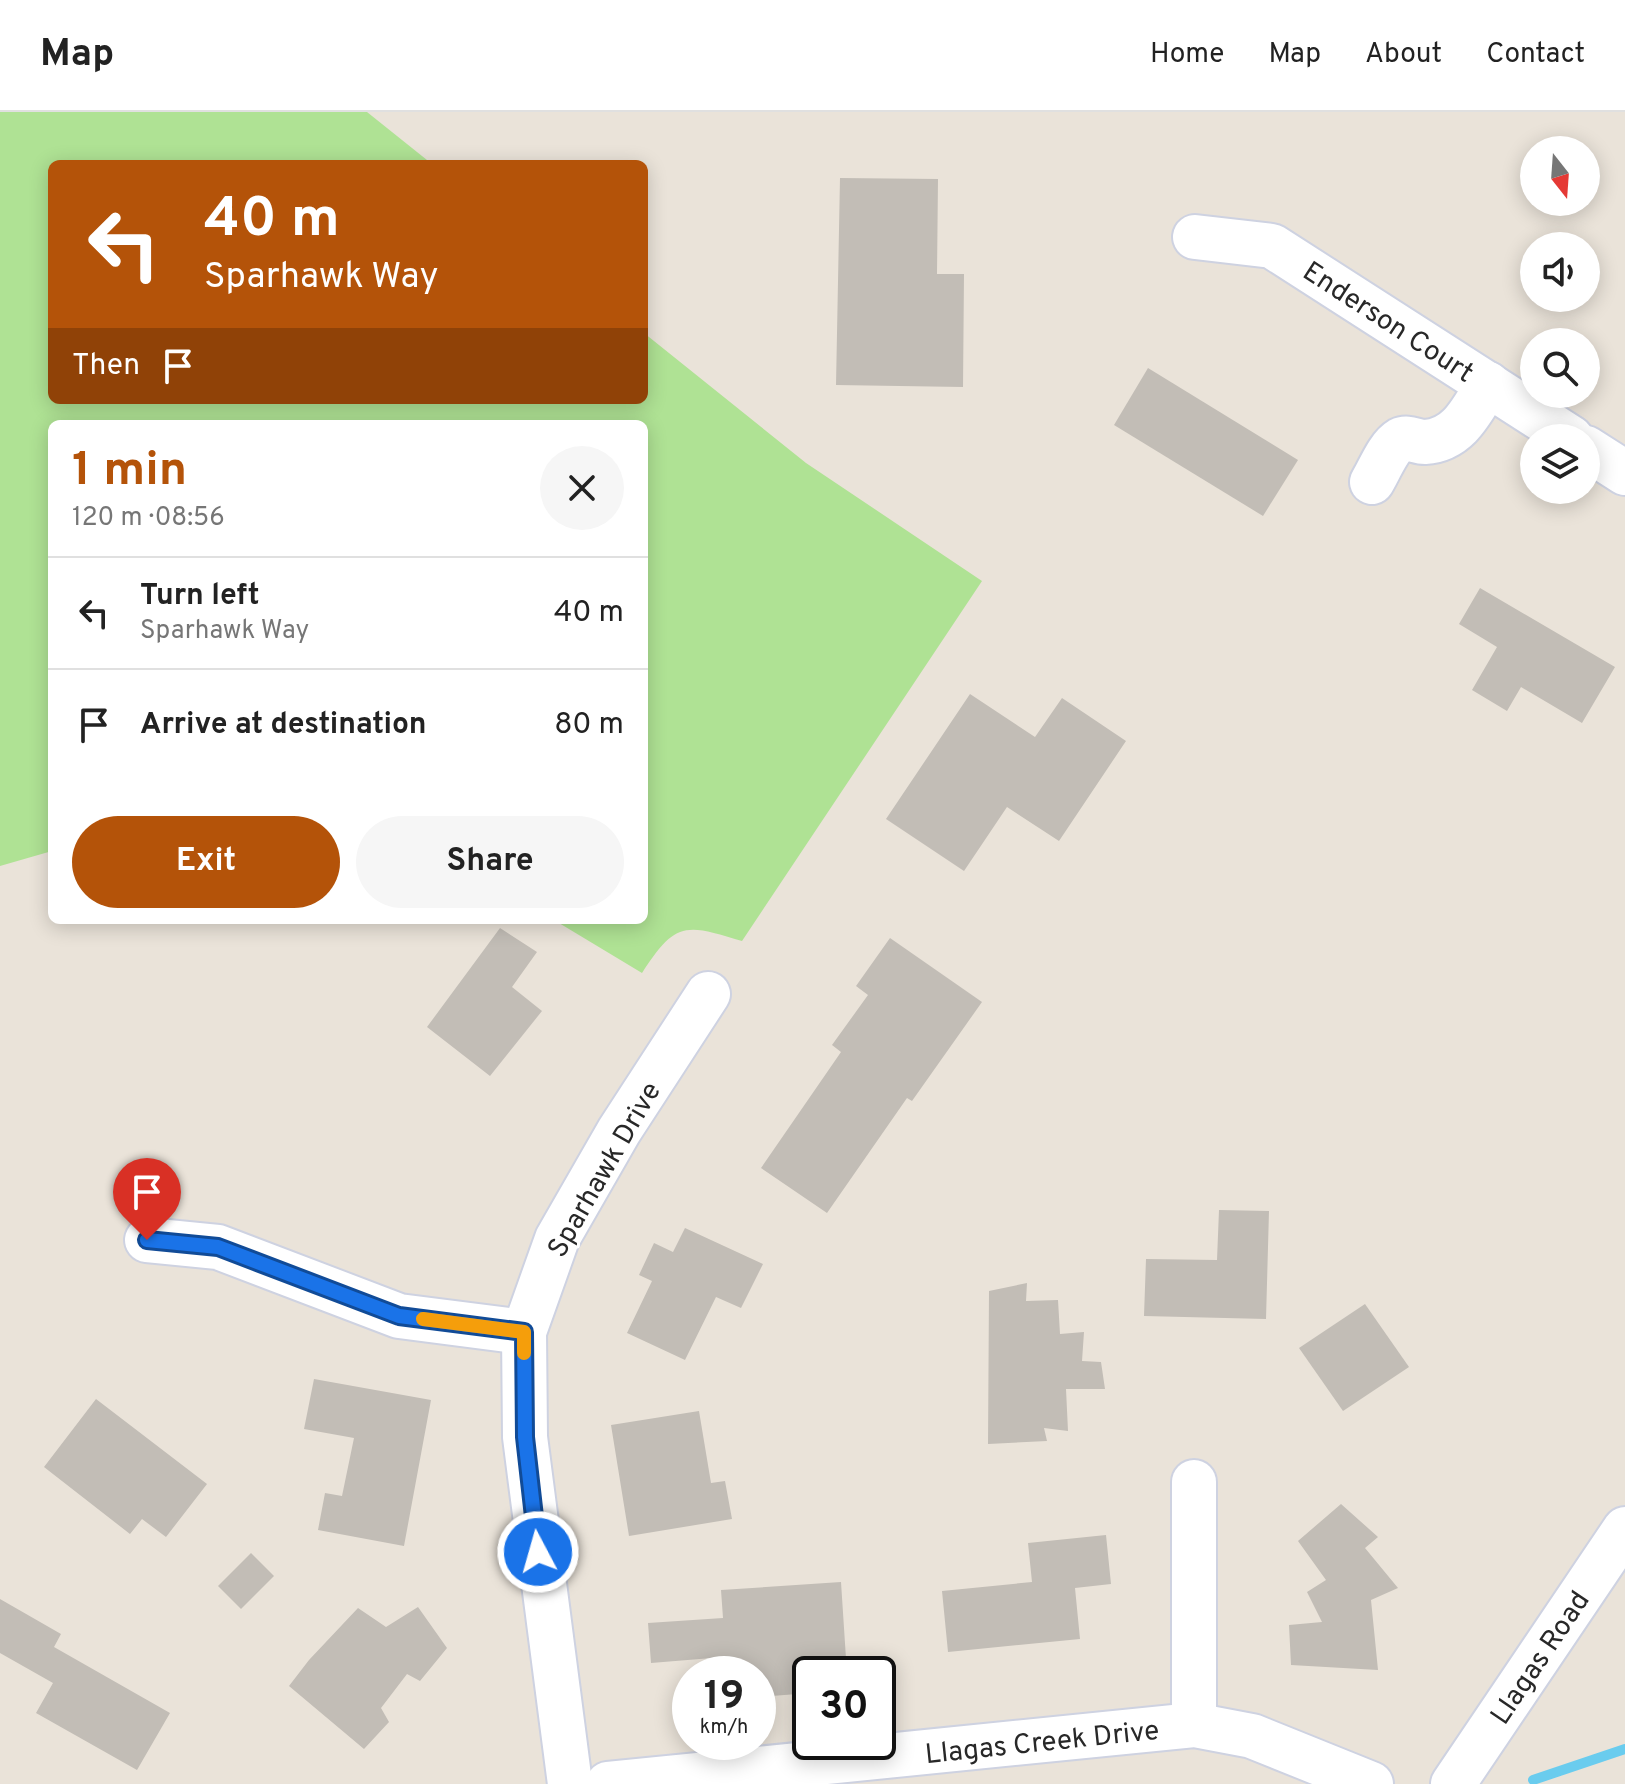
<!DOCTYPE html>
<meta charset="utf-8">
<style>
:root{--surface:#fff;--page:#f6f6f6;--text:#222;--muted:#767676;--line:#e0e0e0;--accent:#b45309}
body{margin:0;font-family:Overpass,sans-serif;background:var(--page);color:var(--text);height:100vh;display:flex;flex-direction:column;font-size:30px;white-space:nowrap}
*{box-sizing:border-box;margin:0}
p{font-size:26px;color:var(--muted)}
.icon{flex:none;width:44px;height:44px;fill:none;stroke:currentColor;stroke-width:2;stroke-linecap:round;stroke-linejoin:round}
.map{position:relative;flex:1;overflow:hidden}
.drawer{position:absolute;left:48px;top:308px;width:600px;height:504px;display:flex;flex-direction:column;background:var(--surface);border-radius:12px;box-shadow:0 4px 20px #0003}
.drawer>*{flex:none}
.banner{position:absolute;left:48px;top:48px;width:600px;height:244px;border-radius:12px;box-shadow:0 4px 20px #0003;background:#b45309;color:#fff;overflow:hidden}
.needle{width:52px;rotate:163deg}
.fabs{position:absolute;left:1520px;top:24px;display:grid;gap:16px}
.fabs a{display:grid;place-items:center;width:80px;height:80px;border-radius:50%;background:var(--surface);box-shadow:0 4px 20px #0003;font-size:40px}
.speed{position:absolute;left:672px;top:1544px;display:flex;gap:16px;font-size:40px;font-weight:700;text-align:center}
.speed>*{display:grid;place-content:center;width:104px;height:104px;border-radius:50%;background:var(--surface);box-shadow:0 4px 20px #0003;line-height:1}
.speed small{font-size:20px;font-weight:400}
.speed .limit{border:4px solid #111;border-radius:12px;background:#fff;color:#111}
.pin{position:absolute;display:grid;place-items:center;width:68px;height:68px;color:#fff;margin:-82px -34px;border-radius:50% 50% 50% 0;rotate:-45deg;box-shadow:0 0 8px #0007}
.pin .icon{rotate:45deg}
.me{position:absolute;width:88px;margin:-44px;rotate:354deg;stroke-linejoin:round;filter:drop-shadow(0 0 6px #0008)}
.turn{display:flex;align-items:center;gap:28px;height:168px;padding:0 24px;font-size:36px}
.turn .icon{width:104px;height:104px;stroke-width:2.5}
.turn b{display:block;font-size:56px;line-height:68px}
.then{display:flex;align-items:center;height:76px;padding:0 24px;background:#0003;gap:16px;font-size:30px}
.round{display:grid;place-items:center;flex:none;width:84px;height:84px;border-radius:42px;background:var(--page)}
.head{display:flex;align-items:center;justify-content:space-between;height:136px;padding:0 24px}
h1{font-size:48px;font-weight:700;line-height:60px;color:var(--accent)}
.button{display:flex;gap:16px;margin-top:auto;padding:16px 24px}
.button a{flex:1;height:92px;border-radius:48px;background:var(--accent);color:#fff;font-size:32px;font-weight:700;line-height:92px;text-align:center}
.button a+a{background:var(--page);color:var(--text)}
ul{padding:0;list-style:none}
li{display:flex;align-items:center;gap:24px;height:112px;padding:0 24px;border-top:2px solid var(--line)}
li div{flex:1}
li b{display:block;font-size:30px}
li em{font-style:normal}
header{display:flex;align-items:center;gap:48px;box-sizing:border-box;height:112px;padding:0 40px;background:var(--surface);border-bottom:2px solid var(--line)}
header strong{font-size:38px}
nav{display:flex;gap:44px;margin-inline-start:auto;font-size:28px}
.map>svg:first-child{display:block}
.green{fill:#afe294}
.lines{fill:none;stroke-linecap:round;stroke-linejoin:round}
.stream{stroke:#6accee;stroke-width:10}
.building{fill:#c2bdb6}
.minor-casing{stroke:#ced2e1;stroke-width:48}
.minor{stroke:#fff;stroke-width:44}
.route-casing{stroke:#114b97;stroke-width:20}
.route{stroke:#1a73e8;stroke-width:14}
.slow{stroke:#f59e0b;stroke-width:14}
.labels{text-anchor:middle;stroke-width:6;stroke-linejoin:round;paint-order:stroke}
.street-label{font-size:28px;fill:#282828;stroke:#fff}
</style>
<header>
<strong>Map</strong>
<nav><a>Home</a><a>Map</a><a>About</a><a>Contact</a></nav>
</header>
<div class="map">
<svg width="1625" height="1672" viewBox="0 0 1625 1672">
<rect width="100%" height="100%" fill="#eae3d9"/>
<path class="green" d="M0,0H367L432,52H52V288H644V221L806,351L982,469L742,829C686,812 676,808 642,861L554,808H644V312H52V739L0,754Z"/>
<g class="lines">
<path class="stream" d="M1533,1668L1625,1637"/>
</g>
<g class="building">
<path d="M840,66L938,67L937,162H964L963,275L836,273Z"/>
<path d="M1148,256L1298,348L1263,404L1114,313Z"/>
<path d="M1480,476L1615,555L1582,611L1521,575L1507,599L1472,578L1497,535L1459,512Z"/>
<path d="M970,582L1035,625L1062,586L1126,629L1059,729L1007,695L964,759L886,707Z"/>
<path d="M500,816L537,840L512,875L542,899L490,964L427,915Z"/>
<path d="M890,826L982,890L912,989L907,986L827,1101L761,1056L841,940L832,933L868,883L856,874Z"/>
<path d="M1219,1098L1269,1099L1266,1207L1144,1204L1146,1147L1217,1148Z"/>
<path d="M685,1116L763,1152L741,1196L716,1185L685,1248L627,1221L652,1169L639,1163L654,1131L673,1140Z"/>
<path d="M1027,1171L1026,1189L1058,1188L1060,1222L1084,1220L1082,1249L1101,1250L1105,1277H1066L1068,1319L1044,1316L1047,1329L988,1332L989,1179Z"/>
<path d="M1365,1192L1409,1255L1343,1299L1299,1236Z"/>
<path d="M314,1267L431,1288L404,1434L318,1418L325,1381L342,1384L354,1326L304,1317Z"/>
<path d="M96,1287L207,1372L166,1425L142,1407L130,1422L44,1355Z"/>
<path d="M699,1299L711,1371L725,1369L732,1407L629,1424L611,1313Z"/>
<path d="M1341,1392L1378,1425L1365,1436L1398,1476L1371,1488L1378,1558L1291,1553L1289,1513L1322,1510L1307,1480L1326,1468L1298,1429Z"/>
<path d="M1106,1423L1111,1472L1075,1476L1080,1527L948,1540L942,1479L1032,1470L1028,1431Z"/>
<path d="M251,1441L274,1464L241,1497L218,1474Z"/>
<path d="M841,1470L847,1562H810V1581L758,1585V1562H714L712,1546L651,1551L648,1511L723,1506L721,1478Z"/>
<path d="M0,1487L61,1522L54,1535L170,1601L137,1658L36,1601L53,1571L0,1541Z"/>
<path d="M418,1495L447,1536L420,1569L407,1562L381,1596L389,1610L364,1637L289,1574L309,1548L358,1496L386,1515Z"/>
</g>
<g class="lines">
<g class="minor-casing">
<g id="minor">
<path d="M1195,125L1272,134L1571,326"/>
<path d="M1586,336L1625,361"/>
<path d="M1372,370C1379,359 1388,335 1400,328C1408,324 1416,330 1425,330C1459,328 1472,298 1488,272"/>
<path d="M147,1128L218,1135L399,1204L524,1220"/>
<path d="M1194,1613V1370"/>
<path d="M570,1672L525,1325L524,1220L557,1127L619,1019L708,882"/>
<path d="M608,1672L1194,1613L1252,1624L1371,1672"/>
<path d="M1453,1672L1625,1417"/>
</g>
</g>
<use href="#minor" class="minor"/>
</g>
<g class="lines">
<g class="route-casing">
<path id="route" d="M147,1128L218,1135L399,1204L524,1220L525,1325L538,1440"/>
</g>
<use href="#route" class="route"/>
<path class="slow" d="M423,1207L524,1220V1241"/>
</g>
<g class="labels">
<g class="street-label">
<text transform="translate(1389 209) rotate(33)" y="10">Enderson Court</text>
<text transform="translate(603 1057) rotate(-60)" y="10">Sparhawk Drive</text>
<text transform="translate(1539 1545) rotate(-56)" y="10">Llagas Road</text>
<text transform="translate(1042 1629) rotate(-6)" y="10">Llagas Creek Drive</text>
</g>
</g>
</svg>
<div class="fabs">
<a><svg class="needle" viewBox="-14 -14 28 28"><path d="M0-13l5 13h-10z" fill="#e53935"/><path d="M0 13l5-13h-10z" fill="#767676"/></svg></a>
<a><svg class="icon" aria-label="sound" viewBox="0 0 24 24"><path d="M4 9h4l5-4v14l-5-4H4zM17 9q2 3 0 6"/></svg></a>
<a><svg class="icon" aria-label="search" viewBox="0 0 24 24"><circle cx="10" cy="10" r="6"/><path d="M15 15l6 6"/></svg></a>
<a><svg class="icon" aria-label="layers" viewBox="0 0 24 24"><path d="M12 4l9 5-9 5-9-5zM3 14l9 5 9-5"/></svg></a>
</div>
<div class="speed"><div>19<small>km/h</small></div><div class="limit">30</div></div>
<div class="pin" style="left:147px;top:1128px;background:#d93025"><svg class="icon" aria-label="arrive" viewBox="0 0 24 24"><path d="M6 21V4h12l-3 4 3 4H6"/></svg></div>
<svg class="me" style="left:538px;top:1440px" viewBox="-20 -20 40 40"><circle r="17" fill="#1a73e8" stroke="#fff" stroke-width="3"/><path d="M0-11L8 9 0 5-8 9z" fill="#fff"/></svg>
<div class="banner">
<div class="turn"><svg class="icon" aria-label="left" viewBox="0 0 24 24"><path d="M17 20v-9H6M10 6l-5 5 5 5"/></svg><div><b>40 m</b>Sparhawk Way</div></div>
<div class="then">Then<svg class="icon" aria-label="arrive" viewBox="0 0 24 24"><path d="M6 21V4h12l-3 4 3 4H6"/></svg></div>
</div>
<section class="drawer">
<div class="head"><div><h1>1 min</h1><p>120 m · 08:56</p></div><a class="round"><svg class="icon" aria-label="close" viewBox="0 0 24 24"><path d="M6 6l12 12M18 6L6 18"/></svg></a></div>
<ul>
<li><svg class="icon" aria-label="left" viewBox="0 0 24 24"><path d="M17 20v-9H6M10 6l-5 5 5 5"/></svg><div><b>Turn left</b><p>Sparhawk Way</p></div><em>40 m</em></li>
<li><svg class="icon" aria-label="arrive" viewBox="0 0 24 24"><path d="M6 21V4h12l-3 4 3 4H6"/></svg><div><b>Arrive at destination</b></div><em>80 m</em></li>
</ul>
<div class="button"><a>Exit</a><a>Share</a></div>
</section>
</div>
